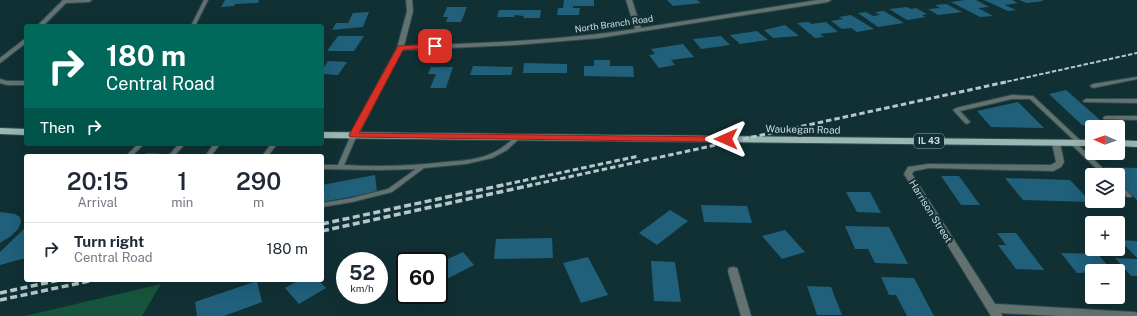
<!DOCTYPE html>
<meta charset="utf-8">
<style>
:root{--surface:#fff;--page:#f6f6f7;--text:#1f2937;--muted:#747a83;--line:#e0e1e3}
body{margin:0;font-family:"Public Sans",sans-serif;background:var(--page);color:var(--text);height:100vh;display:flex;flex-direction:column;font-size:15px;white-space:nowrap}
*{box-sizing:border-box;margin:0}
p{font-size:13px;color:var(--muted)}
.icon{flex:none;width:22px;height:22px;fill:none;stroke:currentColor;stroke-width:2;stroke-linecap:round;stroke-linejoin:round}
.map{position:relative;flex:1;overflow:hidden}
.panel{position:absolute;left:24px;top:154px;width:300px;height:128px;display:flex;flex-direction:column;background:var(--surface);border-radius:4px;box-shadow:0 4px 16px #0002}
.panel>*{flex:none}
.banner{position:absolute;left:24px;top:24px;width:300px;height:122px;border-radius:4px;box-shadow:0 4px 16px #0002;background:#00695c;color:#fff;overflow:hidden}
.needle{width:26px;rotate:272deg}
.controls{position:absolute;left:1085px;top:120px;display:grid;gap:8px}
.controls a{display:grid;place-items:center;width:40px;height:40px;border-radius:4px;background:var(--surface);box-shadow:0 4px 16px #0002;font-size:20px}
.speed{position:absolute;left:336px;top:252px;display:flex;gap:8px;font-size:20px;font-weight:700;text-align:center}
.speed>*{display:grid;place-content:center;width:52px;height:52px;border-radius:50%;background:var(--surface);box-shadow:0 4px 16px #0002;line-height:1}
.speed small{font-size:10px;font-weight:400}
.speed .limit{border:2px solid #111;border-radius:6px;background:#fff;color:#111}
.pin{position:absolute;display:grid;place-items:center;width:34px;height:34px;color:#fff;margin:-17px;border-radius:8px;box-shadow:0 2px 6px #0006}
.me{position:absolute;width:44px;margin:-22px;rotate:270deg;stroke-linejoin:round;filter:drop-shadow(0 0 3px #0008)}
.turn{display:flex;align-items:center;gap:14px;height:84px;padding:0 16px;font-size:18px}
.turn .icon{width:52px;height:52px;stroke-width:2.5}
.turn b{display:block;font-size:28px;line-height:34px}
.then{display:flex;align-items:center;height:38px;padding:0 16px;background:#0003;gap:8px;font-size:15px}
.eta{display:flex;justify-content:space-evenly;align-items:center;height:68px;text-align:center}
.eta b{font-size:24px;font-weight:600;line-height:28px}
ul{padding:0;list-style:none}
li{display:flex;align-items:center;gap:12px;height:52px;padding:0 16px;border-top:1px solid var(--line)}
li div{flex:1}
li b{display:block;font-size:15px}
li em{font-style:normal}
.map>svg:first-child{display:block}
.green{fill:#16553b}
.building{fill:#20607b}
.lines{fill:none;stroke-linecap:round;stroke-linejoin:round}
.lane-casing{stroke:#2f4c50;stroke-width:2}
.street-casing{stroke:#2f4c50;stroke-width:2}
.primary-casing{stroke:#2f4c50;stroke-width:2}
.lane{fill:#63716f;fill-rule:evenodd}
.street{fill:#63716f;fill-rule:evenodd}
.primary{fill:#9bb7b3;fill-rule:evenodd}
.rail-far2{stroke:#b5c7cb;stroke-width:2;stroke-dasharray:4.5 2;stroke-linecap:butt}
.rail-far1{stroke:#b5c7cb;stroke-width:3;stroke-dasharray:5.5 3;stroke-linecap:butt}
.rail{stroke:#b5c7cb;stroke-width:3.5;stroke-dasharray:7 3.5;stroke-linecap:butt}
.route{fill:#d93025;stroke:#8d1f18}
.labels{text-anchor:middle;stroke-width:4;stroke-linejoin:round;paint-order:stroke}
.far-street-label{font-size:9px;fill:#ccdde0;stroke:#113034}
.shield{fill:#113034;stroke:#94a9ac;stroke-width:1}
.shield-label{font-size:9px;font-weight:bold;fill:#ccdde0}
.street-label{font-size:10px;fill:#ccdde0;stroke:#113034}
</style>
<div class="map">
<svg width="1137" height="316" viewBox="0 0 1137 316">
<rect width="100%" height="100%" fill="#113034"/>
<path class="green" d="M161,284L142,316H25Z"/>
<g class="building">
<path d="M225,0H259L258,3L235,4L234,6L221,7Z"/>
<path d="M564,0H594V6H573V8H580L579,15H557L558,8H563Z"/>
<path d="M667,0H697L701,3L673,6Z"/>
<path d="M965,0H976L989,7L978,8L993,16L980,17L951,2Z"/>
<path d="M984,0H1012L1018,3L1005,5L1016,10L1008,11Z"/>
<path d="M1019,0H1043V1L1027,3Z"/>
<path d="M946,4L962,12L938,15L928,9L940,8L935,5Z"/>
<path d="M447,7H467L461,22H446L448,17H443Z"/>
<path d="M907,7L911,9L916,8L927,14L922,15L926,17L907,20L889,9Z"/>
<path d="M499,10H541L540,18H523L524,16L515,15L514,17H497Z"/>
<path d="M884,11L904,23L878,27L858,13L866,12L873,16L880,15L875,12Z"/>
<path d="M369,12L363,27L332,30L336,23H348L353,13Z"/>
<path d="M851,15L874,29L857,32L851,28L842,29L831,21L843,19L839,17Z"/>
<path d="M809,22L811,24L826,22L838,32L820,34L824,37L815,38L797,23Z"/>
<path d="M785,25L799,36L773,38L764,30Z"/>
<path d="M757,31L768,40L740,44L730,35Z"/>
<path d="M338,36H364L354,51H327Z"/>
<path d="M721,36L730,45L701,49L693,39Z"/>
<path d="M683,44L694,57L671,60L675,65L659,68L649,55L655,54L651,49Z"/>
<path d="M594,60H610V66H633L634,77L584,76V66H594Z"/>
<path d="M328,61L347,62L338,75L322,74V70Z"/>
<path d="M524,63L567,64V73H523Z"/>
<path d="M473,66L513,67L511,75H470Z"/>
<path d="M431,67H453L446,88H430L436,74H428Z"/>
<path d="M1066,90L1107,126L1082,125L1049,94Z"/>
<path d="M1018,102L1044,128L991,127L977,111Z"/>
<path d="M147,153L165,154L163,156H144Z"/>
<path d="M1103,167L1137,168V200L1118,182V175H1111Z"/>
<path d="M375,175L377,192L322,202V185Z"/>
<path d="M941,176H959L980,205H961Z"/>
<path d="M1005,178L1070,180L1091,202L1023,200Z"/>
<path d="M846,192H870L881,213L857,212Z"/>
<path d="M701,205L747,206L752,223L704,222Z"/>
<path d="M670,210L688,221L657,245L639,233Z"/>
<path d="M0,212L15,214L20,217L21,222L18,229L11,236L0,243Z"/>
<path d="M845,226L889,227L908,264L875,263L868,249H855Z"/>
<path d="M26,227V258L0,265V252Z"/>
<path d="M785,230L805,252L782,259L762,236Z"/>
<path d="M997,233H1016L1044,270L1016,269L998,245H1006Z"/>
<path d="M552,238L553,258L494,259L496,239Z"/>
<path d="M1120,240L1137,241V258Z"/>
<path d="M463,252L474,265L439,283V263Z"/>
<path d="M1061,253L1098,254L1112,271L1077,273Z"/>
<path d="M588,257L608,295L581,303L563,263Z"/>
<path d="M1115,258L1137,259V276H1131Z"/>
<path d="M651,261L675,262L681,302L654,301Z"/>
<path d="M881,277L914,278L934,316H907L896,295H889Z"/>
<path d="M299,280H318L326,288L299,304L285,288Z"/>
<path d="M257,281L262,302L224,316H197L195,302Z"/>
<path d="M807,286L831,287L842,315H817Z"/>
<path d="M348,295H365L352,301Z"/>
</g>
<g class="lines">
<g class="lane-casing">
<g id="lane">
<path d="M204,0H208L195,26H191Z"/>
<path d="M1137,77V79L1093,88L1090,86L1093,84Z"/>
<path d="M1012,95L1033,96L1083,143L1080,145L1078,144L1030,99H1012L960,111L970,122L967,124L965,123L953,110L956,108Z"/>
<path d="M1086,99H1137V103L1084,102L1083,101Z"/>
<path d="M1106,116H1137V120L1104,119L1103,118L1104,117Z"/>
<path d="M354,133L357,135L344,165C378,167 412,166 446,162C460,161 475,160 488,155C499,151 508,144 516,136H520L521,137L507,150L492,158L466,164L424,168L392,192L352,202L322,207V203L352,198L388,189L416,169L380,170L322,169V165H338L351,135Z"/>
<path d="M1073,141L1075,142L1110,175H1103L1071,144L1070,143L1071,142Z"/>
<path d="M138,144H144L132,156H126Z"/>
<path d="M179,144H185L174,156H168Z"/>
<path d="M214,144H220L211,156H205Z"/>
<path d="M271,144H277L268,156H262Z"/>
<path d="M1118,184L1120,185L1131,195L1132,196L1131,197H1127L1118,189Z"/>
</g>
</g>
<g class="street-casing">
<g id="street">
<path d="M63,0H92L89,2L66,3L43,26H37Z"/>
<path d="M406,0H412L413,11L404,46C481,43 558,41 635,29L626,0H632L641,28L818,0H831L828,2L599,38L515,45L402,50L358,135L357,137H351L350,135L397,48L407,11Z"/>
<path d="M26,38V43L0,63V58Z"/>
<path d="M0,79L7,81H26V85H7L0,83Z"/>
<path d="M1053,141H1059L1060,143L1064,162L1061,167L1053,171L929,168L914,171L912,174L995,304L1134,312L1137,313V316H1059L1001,313L1002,316H991L904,174L908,167L929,164L1051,165L1056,162L1052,143Z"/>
<path d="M733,267L737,268L738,271L751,316H741L728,271L729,268Z"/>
</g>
</g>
<g class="primary-casing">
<g id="primary">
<path d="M0,128L26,129V135L0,134Z"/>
<path d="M322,132L1092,140V146L322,138Z"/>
<path d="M1118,140L1137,141V147L1118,146Z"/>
</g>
</g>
<use href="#lane" class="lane"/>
<use href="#street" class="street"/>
<use href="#primary" class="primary"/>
<path class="rail-far2" d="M1001,83L1137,53"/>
<g class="rail-far1">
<path d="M498,186L639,156"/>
<path d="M527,186L1006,82"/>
</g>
<g class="rail">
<path d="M322,224L503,185"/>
<path d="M322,231L532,185"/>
<path d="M0,293L59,280"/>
<path d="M0,300L94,280"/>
</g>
</g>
<path class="route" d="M435,44L438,46L437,47L403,50L359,133L726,137L730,139L726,142L350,137L349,135L398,46Z"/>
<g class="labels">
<g class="far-street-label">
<text transform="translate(614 24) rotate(-8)" y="3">North Branch Road</text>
</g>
<rect class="shield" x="914" y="134" width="30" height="14" rx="3"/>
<g class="shield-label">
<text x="929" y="144">IL 43</text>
</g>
<g class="street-label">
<text transform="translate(803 129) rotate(1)" y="4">Waukegan Road</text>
<text transform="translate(931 211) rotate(58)" y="4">Harrison Street</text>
</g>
</g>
</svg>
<div class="controls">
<a><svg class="needle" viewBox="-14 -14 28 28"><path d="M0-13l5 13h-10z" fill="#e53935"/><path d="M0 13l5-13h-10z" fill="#747a83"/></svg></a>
<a><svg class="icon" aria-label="layers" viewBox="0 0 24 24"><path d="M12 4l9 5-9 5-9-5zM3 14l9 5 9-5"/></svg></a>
<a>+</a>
<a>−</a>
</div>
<div class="speed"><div>52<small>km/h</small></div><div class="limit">60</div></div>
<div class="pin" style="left:435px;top:46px;background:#d93025"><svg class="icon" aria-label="arrive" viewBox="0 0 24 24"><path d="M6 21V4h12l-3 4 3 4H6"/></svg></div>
<svg class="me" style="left:726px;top:139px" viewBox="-20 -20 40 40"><path d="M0-17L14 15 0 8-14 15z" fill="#d93025" stroke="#fff" stroke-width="4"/></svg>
<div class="banner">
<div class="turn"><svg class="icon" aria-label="right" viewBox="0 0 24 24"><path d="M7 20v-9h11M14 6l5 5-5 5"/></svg><div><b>180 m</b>Central Road</div></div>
<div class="then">Then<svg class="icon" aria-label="right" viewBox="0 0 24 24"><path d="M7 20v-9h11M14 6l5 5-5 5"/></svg></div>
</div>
<section class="panel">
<div class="eta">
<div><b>20:15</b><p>Arrival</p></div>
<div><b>1</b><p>min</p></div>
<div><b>290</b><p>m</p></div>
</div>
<ul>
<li><svg class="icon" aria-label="right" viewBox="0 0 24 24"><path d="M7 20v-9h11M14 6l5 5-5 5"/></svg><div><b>Turn right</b><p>Central Road</p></div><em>180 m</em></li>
</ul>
</section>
</div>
